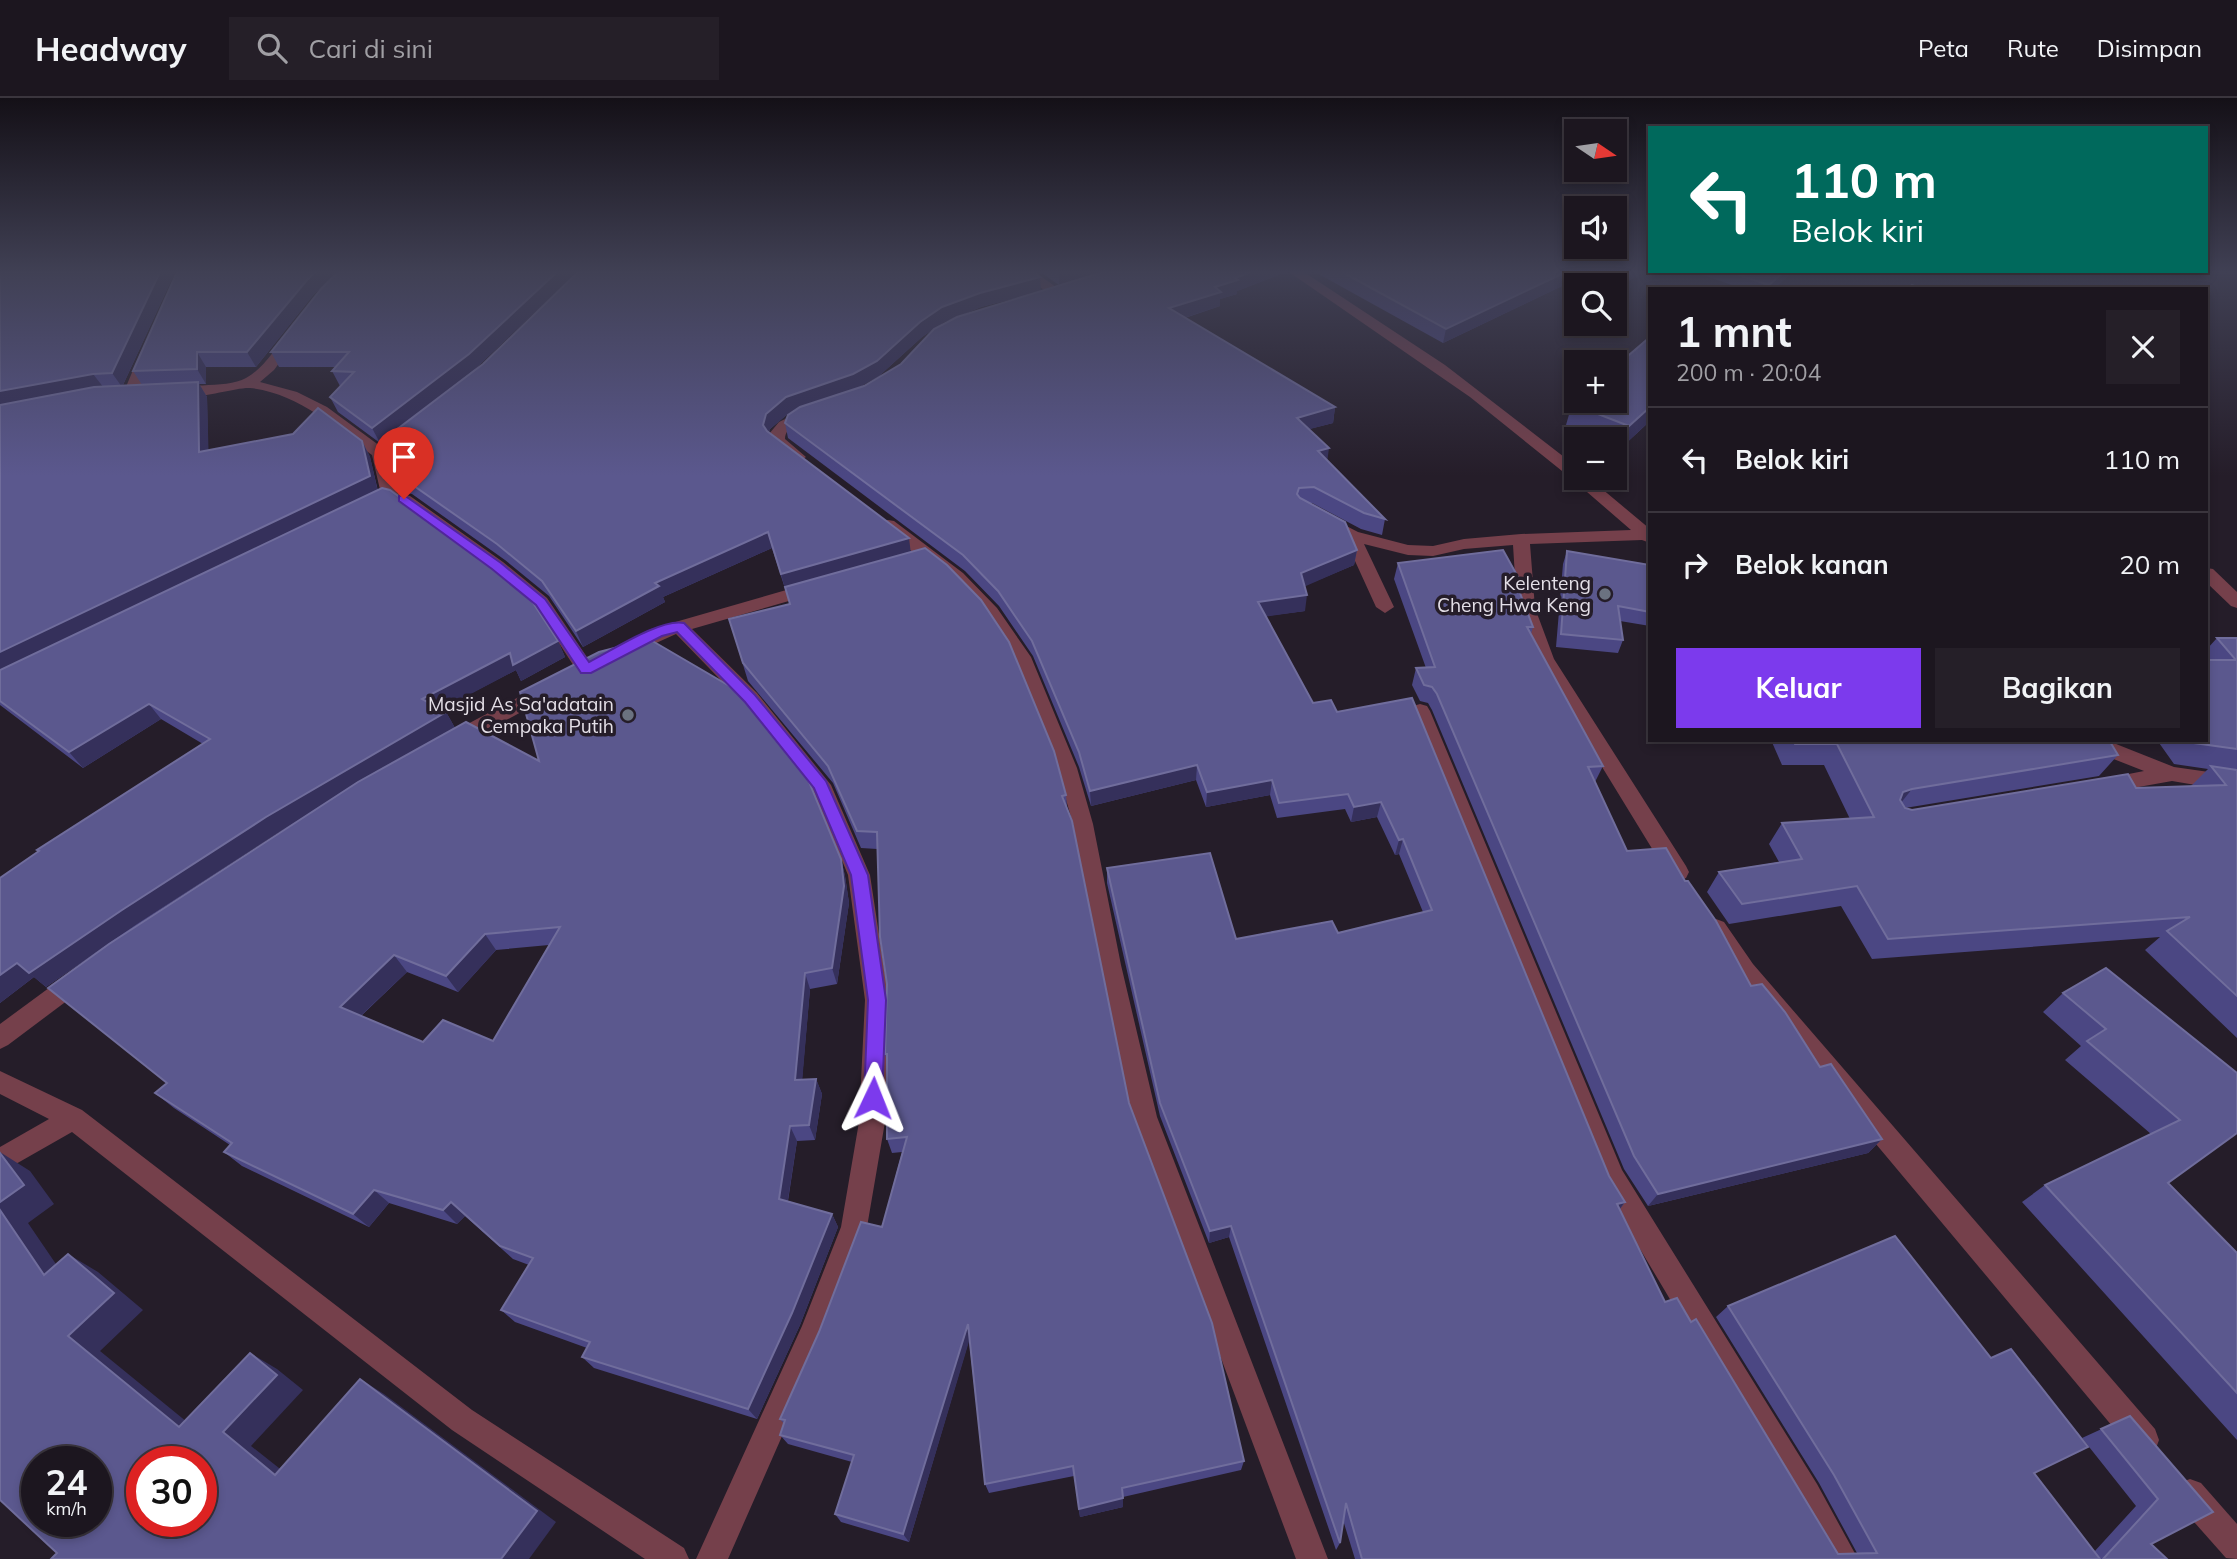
<!DOCTYPE html>
<html lang="id">
<meta charset="utf-8">
<style>
:root{--surface:#1c161f;--page:#251f28;--text:#f1f3f6;--muted:#a09fa4;--line:#3a353d;--accent:#7c3aed}
body{margin:0;font-family:Mulish,sans-serif;background:var(--page);color:var(--text);height:100vh;display:flex;flex-direction:column;font-size:26px;white-space:nowrap}
*{box-sizing:border-box;margin:0}
p{font-size:23px;color:var(--muted)}
.icon{flex:none;width:38px;height:38px;fill:none;stroke:currentColor;stroke-width:2;stroke-linecap:round;stroke-linejoin:round}
.map{position:relative;flex:1;overflow:hidden}
.side{position:absolute;left:1648px;top:189px;width:560px;height:455px;display:flex;flex-direction:column;background:var(--surface);border-radius:0px;box-shadow:0 4px 10px #0003,0 0 0 2px var(--line)}
.side>*{flex:none}
.top-card{position:absolute;left:1648px;top:28px;width:560px;height:147px;border-radius:0px;box-shadow:0 4px 10px #0003,0 0 0 2px var(--line);background:#00695c;color:#fff;overflow:hidden}
.needle{width:46px;rotate:103deg}
.tools{position:absolute;left:1564px;top:21px;display:grid;gap:14px}
.tools a{display:grid;place-items:center;width:63px;height:63px;border-radius:0px;background:var(--surface);box-shadow:0 4px 10px #0003,0 0 0 2px var(--line);font-size:35px}
.speed{position:absolute;left:21px;top:1348px;display:flex;gap:14px;font-size:35px;font-weight:700;text-align:center}
.speed>*{display:grid;place-content:center;width:91px;height:91px;border-radius:50%;background:var(--surface);box-shadow:0 4px 10px #0003,0 0 0 2px var(--line);line-height:1}
.speed small{font-size:18px;font-weight:400}
.speed .limit{border:10px solid #d22;background:#fff;color:#111}
.pin{position:absolute;display:grid;place-items:center;width:60px;height:60px;color:#fff;margin:-72px -30px;border-radius:50% 50% 50% 0;rotate:-45deg;box-shadow:0 0 7px #0007}
.pin .icon{rotate:45deg}
.me{position:absolute;width:77px;margin:-38px;rotate:2deg;stroke-linejoin:round;filter:drop-shadow(0 0 5px #0008)}
.turn{display:flex;align-items:center;gap:24px;height:147px;padding:0 28px;font-size:32px}
.turn .icon{width:91px;height:91px;stroke-width:2.5}
.turn b{display:block;font-size:49px;line-height:60px}
.round{display:grid;place-items:center;flex:none;width:74px;height:74px;border-radius:0px;background:var(--page)}
.overview{display:flex;align-items:center;justify-content:space-between;height:119px;padding:0 28px}
h1{font-size:42px;font-weight:700;line-height:52px}
.primary-button{display:flex;gap:14px;margin-top:auto;padding:14px 28px}
.primary-button a{flex:1;height:80px;border-radius:0px;background:var(--accent);color:#fff;font-size:28px;font-weight:700;line-height:80px;text-align:center}
.primary-button a+a{background:var(--page);color:var(--text)}
ul{padding:0;list-style:none}
li{display:flex;align-items:center;gap:21px;height:105px;padding:0 28px;border-top:2px solid var(--line)}
li div{flex:1}
li b{display:block;font-size:26px}
li em{font-style:normal}
header{display:flex;align-items:center;gap:42px;box-sizing:border-box;height:98px;padding:0 35px;background:var(--surface);border-bottom:2px solid var(--line)}
header strong{font-size:33px}
nav{display:flex;gap:38px;margin-inline-start:auto;font-size:24px}
.search{width:490px;height:63px;background:var(--page);display:flex;align-items:center;gap:18px;box-sizing:border-box;padding:0 24px;border-radius:0px;color:var(--muted);font-size:26px}
.map>svg:first-child{display:block}
.lines{fill:none;stroke-linecap:round;stroke-linejoin:round}
.minor{fill:#75404b;fill-rule:evenodd}
.wall{fill:#4b4783;fill-rule:evenodd}
.shaded-wall{fill:#35305b}
.building{fill:#5b588e;stroke:#706d9c;stroke-width:2;fill-rule:evenodd}
.route{fill:#7c3aed;stroke:#51269a;stroke-width:2}
.worship-dot{fill:#6b7280;stroke:#251d29;stroke-width:2.5}
.labels{text-anchor:middle;stroke-width:7;stroke-linejoin:round;paint-order:stroke}
.poi-label{font-size:19px;fill:#e4dfe7;stroke:#251d29;text-anchor:end}
</style>
<header>
<strong>Headway</strong>
<div class="search"><svg class="icon" aria-label="search" viewBox="0 0 24 24"><circle cx="10" cy="10" r="6"/><path d="M15 15l6 6"/></svg>Cari di sini</div>
<nav><a>Peta</a><a>Rute</a><a>Disimpan</a></nav>
</header>
<div class="map">
<svg width="2237" height="1461" viewBox="0 0 2237 1461">
<rect width="100%" height="100%" fill="#251d29"/>
<g class="lines">
<g class="minor">
<path d="M1019,174H1035L1063,194L1061,197H1051Z"/>
<path d="M1289,174H1304L1445,267L1577,369V380H1589L1650,431V445L1642,442L1530,446L1535,510L1554,561L1686,768L1689,774L1686,780L1678,783L1670,780L1536,561L1517,510L1513,447L1464,451L1433,458L1408,457L1364,446L1394,509L1385,515L1376,509L1345,441L1319,423L1327,418L1358,434L1408,447L1433,448L1464,441L1521,436L1631,432L1572,381L1470,299Z"/>
<path d="M292,234L299,238L274,272L260,284L297,294L327,309L380,348L402,333H412L415,336L412,339L388,357L397,395L410,398L503,464L547,500L595,571L593,576H579L535,508L491,472L399,405C387,402 378,410 367,407L365,404L381,396L372,357C336,330 298,295 250,290C232,289 182,308 167,294C178,283 225,292 246,280C264,270 275,251 287,235Z"/>
<path d="M148,249L155,253L137,296L135,299H125L123,296L141,253Z"/>
<path d="M808,310L813,312L816,315L813,318C802,324 785,328 785,341L806,359L798,364L772,346L769,336L779,324Z"/>
<path d="M888,422L894,423L963,475L997,510L1031,559L1077,670L1093,726L1121,867L1157,1019L1328,1461H1296L1131,1019L1099,867L1073,726L1057,670L1013,560L985,518L951,483L882,431L880,427L882,423Z"/>
<path d="M2207,470L2213,471L2237,494V510L2231,508L2207,485Z"/>
<path d="M814,484L820,486L823,490L820,494L692,531L757,595L831,687L870,777L889,902L885,1024L867,1129L823,1245L728,1461H696L802,1228L841,1129L859,1024L865,902L848,777L812,690L743,605L676,536L623,560H609L607,556L609,552L651,531Z"/>
<path d="M547,584L554,586L557,591L554,596L459,648H445L442,643L445,638Z"/>
<path d="M1420,606L1427,608L1430,613L1622,1072L1817,1386L1858,1461H1825L1603,1089L1410,613L1413,608Z"/>
<path d="M2075,642H2106L2174,669L2237,678V694L2172,683L2105,695L2098,692L2095,687L2098,682L2144,673L2078,647Z"/>
<path d="M1716,821L1724,824L1753,866L2155,1331L2159,1342L2155,1353L2144,1357L2133,1353L1737,880L1705,830L1708,824Z"/>
<path d="M80,870L88,873L92,880L88,887L8,947L0,951V926L72,873Z"/>
<path d="M0,973L82,1012L472,1312L684,1450L689,1461H645L452,1332L72,1034L0,1075V1049L49,1021L0,996Z"/>
<path d="M2190,1381L2201,1385L2237,1426V1461L2226,1460L2179,1407L2175,1396L2179,1385Z"/>
</g>
</g>
<g class="wall">
<path d="M0,174H175L123,287H142L133,273L177,174H577L475,271L1041,193L1059,187L1040,174H1286L1237,193V196L1220,201V208L1185,220L1335,309L1333,325L1309,331L1327,362L1385,421L1382,437L1361,431L1312,405H1309L1357,452L1354,467L1304,488L1305,513L1265,518L1313,605L1337,614L1625,1104L1620,1111L1665,1204L1691,1224L1838,1456L1857,1455L1819,1385L1716,1219L1728,1208L2034,1375L2094,1454L2136,1408L2082,1340L2130,1318L2213,1414L2151,1446L2167,1461H1355L1343,1422L1340,1445L1336,1452L1229,1139L1209,1145L1160,1018L1107,785V770L1236,841L1338,835L1423,814L1399,756L1395,757L1377,719L1351,724L1345,711L1277,720L1270,697L1206,709L1196,682L1091,708L1079,669L1033,558L999,508L965,473L788,340L785,325L795,312L790,314L770,331L769,334L911,454L1066,697L1067,708L1129,1005L1244,1363L1241,1372L1123,1399V1409L1080,1419L1074,1378L989,1395L985,1386L969,1242L909,1444L841,1424L835,1416L852,1364L788,1346L780,1337L784,1326L780,1321L882,1129L902,1054L892,1055L887,1041V964L885,956L887,886L877,751L861,750L833,685L748,583L729,521L790,506L772,450L663,499L665,504L583,549L549,498L505,462L412,396L399,393L391,378L383,342L380,345L338,314L330,299L340,288L332,273L336,269H279L271,254L333,179L314,196L256,269H206V286H199L207,299L208,352L362,343L370,359L378,393L558,543L565,559L521,583L516,572L441,611L446,614L455,630L539,663L841,761L845,778L849,805L837,886L810,891L802,981H816L822,996L815,1042L797,1043L788,1103L832,1116L838,1129L800,1227L757,1321L594,1270L582,1259L587,1250L515,1224L501,1212L529,1167L513,1161L465,1118L457,1126L389,1105L369,1129L242,1068L224,1054L230,1047L174,1010L155,995L167,985L104,849L46,889L34,879L0,905V780L203,646L161,621L83,670L0,607ZM1035,195L957,219L981,209ZM956,219L901,266L864,288L857,290L879,278L922,239L944,224ZM311,715L111,844L279,734ZM549,847L493,943L423,944L361,918L407,874L458,894L496,852Z"/>
<path d="M1315,174H1640L1639,177L1615,187H1577V191L1566,186L1443,245Z"/>
<path d="M1685,174H1793L1773,191H1743L1698,175Z"/>
<path d="M1572,306L1650,323L1622,349L1615,347V341H1602L1566,327Z"/>
<path d="M1567,453L1650,467V528L1620,523L1623,542L1618,555L1556,549L1563,466Z"/>
<path d="M1398,465L1520,495L1533,529L1531,536L1603,668L1595,684L1627,753L1685,783L1751,888L1882,1041L1868,1055L1648,1108L1624,1071L1432,612L1428,605L1420,603L1412,587L1416,570H1426L1394,481Z"/>
<path d="M2217,540H2237V940L2145,852L2160,839L1872,861L1841,808L1729,826L1707,794L1719,774L1779,764L1769,746L1782,725L1850,721L1824,667H1782L1771,642H2109L2118,657L2099,678L1905,710L1912,712L2136,690L2191,688L2208,671L2174,666L2157,642H2207V551Z"/>
<path d="M2063,895L2237,975L2168,1085L2237,1155V1342L2022,1104L2045,1087L2151,1036L2065,962L2081,948L2043,914Z"/>
</g>
<g class="shaded-wall">
<path d="M160,174H175L122,289L112,275Z"/>
<path d="M315,174H338L314,196L256,269L247,254L307,182Z"/>
<path d="M557,174H577L475,271L380,345L372,330Z"/>
<path d="M1059,174H1103L1059,187Z"/>
<path d="M1251,174H1286L1237,193V196L1220,201V208L1169,225V210L1235,180Z"/>
<path d="M1566,174H1570L1566,186L1443,245L1446,231Z"/>
<path d="M1623,174H1640L1639,177L1615,190V187H1601V186Z"/>
<path d="M1784,174H1793L1773,191H1767L1769,187Z"/>
<path d="M1040,179L1041,193L981,209L944,224L922,239L879,278L856,291L790,314L770,331L766,342L763,327L766,316L786,299L942,209L980,195Z"/>
<path d="M197,254L206,269V286L197,271Z"/>
<path d="M93,276L104,290L0,310V293Z"/>
<path d="M198,284L207,299L209,369L199,354Z"/>
<path d="M1335,309L1333,325L1295,335L1297,320Z"/>
<path d="M1650,309V323L1622,349L1629,328Z"/>
<path d="M362,343L370,359L378,394L0,576V554Z"/>
<path d="M1329,350L1327,365L1318,353Z"/>
<path d="M768,434L772,450L663,499L665,504L583,549L576,533L655,485Z"/>
<path d="M909,440L911,456L785,491L781,476Z"/>
<path d="M1357,452L1354,467L1299,491L1301,475Z"/>
<path d="M1307,497L1305,513L1256,520L1258,504Z"/>
<path d="M558,543L565,559L521,583L516,572L431,617L422,601L510,555Z"/>
<path d="M149,606L161,621L83,670L69,654Z"/>
<path d="M446,614L455,630L279,734L137,826L46,889L29,875L122,812L266,719Z"/>
<path d="M1197,667L1196,682L1091,708L1090,693Z"/>
<path d="M1272,682L1270,697L1206,709L1207,694Z"/>
<path d="M1912,691L1896,711L1903,694Z"/>
<path d="M1381,704L1377,719L1351,724L1354,709Z"/>
<path d="M1403,741L1399,756L1395,757L1399,742Z"/>
<path d="M841,761L845,778L849,805L837,886L832,870Z"/>
<path d="M485,836L496,852L458,894L446,878Z"/>
<path d="M394,857L407,874L354,924L340,909Z"/>
<path d="M17,865L34,879L0,905V877Z"/>
<path d="M805,875L810,891L801,997L795,982Z"/>
<path d="M816,981L822,996L815,1042L809,1027Z"/>
<path d="M790,1028L797,1043L786,1114L779,1101Z"/>
<path d="M1882,1041L1868,1055L1648,1108L1658,1096Z"/>
<path d="M0,1054L30,1073L54,1106L28,1125L75,1194L44,1177L0,1112Z"/>
<path d="M374,1092L389,1105L369,1129L353,1116Z"/>
<path d="M451,1104L465,1118L457,1126L443,1112Z"/>
<path d="M1625,1104L1616,1116L1617,1106Z"/>
<path d="M832,1116L838,1129L800,1227L757,1321L748,1311Z"/>
<path d="M1231,1128L1229,1139L1209,1145L1210,1133Z"/>
<path d="M68,1156L98,1174L143,1212L100,1253L209,1342L179,1329L68,1238Z"/>
<path d="M968,1226L971,1237L909,1444L903,1436Z"/>
<path d="M250,1255L277,1271L303,1292L251,1348L303,1389L275,1377L223,1334Z"/>
<path d="M360,1281L384,1296L556,1424L529,1461H501Z"/>
<path d="M1123,1400V1409L1080,1419L1079,1411Z"/>
</g>
<g class="building">
<path d="M0,174H160L112,275L93,276L0,293Z"/>
<path d="M177,174H315L307,182L247,254H197V271L133,273Z"/>
<path d="M338,174H557L469,256L372,330L330,299L354,274L332,273L349,254H271L321,191Z"/>
<path d="M578,174H1034L1040,179L980,195L942,209L920,224L877,263L853,276L786,299L766,316L763,327L767,333L909,440L781,476L768,434L655,485L659,488L576,533L542,483L497,446L404,381L391,378L383,342L483,266Z"/>
<path d="M1103,174H1251L1235,180L1238,182L1215,189L1221,194L1169,210L1335,309L1297,320L1329,350L1318,353L1385,421L1364,415L1314,389L1299,390L1297,396L1300,400L1345,424L1357,452L1301,475L1307,497L1258,504L1313,605L1331,602L1337,614L1412,600L1609,1078L1625,1104L1617,1106L1665,1204L1677,1200L1691,1224L1696,1221L1838,1456L1877,1455L1834,1377L1728,1208L1895,1138L1991,1260L2011,1251L2088,1349L2034,1375L2100,1461H1362L1346,1405L1340,1445L1231,1128L1210,1133L1160,1005L1107,770L1210,755L1236,841L1332,823L1338,835L1432,812L1403,741L1399,742L1381,704L1354,709L1348,696L1279,705L1272,682L1207,694L1197,667L1090,693L1079,654L1032,543L998,493L963,457L785,325L788,317L800,309L864,288L901,266L934,231L957,219Z"/>
<path d="M1342,174H1566L1446,231Z"/>
<path d="M1575,174H1623L1601,186Z"/>
<path d="M1730,174H1784L1769,187Z"/>
<path d="M1912,187L1921,191H1907Z"/>
<path d="M1650,239V309L1629,328L1572,306L1577,302V303H1615V269Z"/>
<path d="M198,284L199,354L293,336L318,310L362,343L370,378L0,554V307L94,289Z"/>
<path d="M382,390L390,392L482,459L526,494L558,543L513,567L510,555L422,601L446,614L266,719L122,812L29,875L17,865L0,877V780L39,753L37,752L210,641L149,606L69,654L0,603V572Z"/>
<path d="M925,450L947,467L981,502L1009,544L1054,653L1066,697L1062,698L1072,723L1129,1005L1212,1225L1244,1363L1122,1390L1123,1400L1079,1411L1073,1368L985,1386L968,1226L903,1436L835,1416L854,1357L780,1337L785,1322L780,1321L819,1234L861,1124L882,1129L907,1039L887,1041V956H885L887,886L880,839L877,734L857,733L828,668L743,565L729,521L790,506L785,489Z"/>
<path d="M1503,452L1518,479L1520,495L1533,529H1527L1603,668L1588,669L1627,753L1666,750L1685,783H1688L1716,823L1751,888L1762,886L1785,914L1820,969L1831,966L1833,969L1882,1041L1658,1096L1634,1058L1437,596L1432,589L1424,587L1416,570L1435,569L1398,465Z"/>
<path d="M1567,453L1650,467V514L1618,508L1623,542L1561,536Z"/>
<path d="M2217,540H2237V651L2194,645L2192,642H2207V562H2236Z"/>
<path d="M649,541L738,593L805,674L841,761L844,788L832,870L805,875L795,982L816,981L809,1027L790,1028L779,1101L832,1116L792,1215L748,1311L582,1259L590,1244L501,1212L533,1160L500,1148L451,1104L443,1112L374,1092L353,1116L224,1054L232,1045L155,995L167,985L48,890L109,846L358,684L466,624L539,663L520,594L599,554ZM560,829L493,943L443,922L423,944L340,909L394,857L446,878L485,836Z"/>
<path d="M1793,642H2109L2118,657L1912,691L1903,694L1900,702L1905,710L1912,712L2128,676L2136,690L2226,687L2211,668L2237,672V898L2167,833L2190,819L1888,841L1857,788L1742,806L1719,774L1802,761L1782,725L1874,719L1837,646H1795Z"/>
<path d="M2106,870L2237,975V1035L2168,1085L2237,1155V1295L2045,1087L2180,1022L2087,943L2106,931L2063,895Z"/>
<path d="M0,1055L24,1087L0,1104Z"/>
<path d="M0,1112L44,1177L68,1156L114,1195L68,1238L179,1329L250,1255L277,1277L223,1334L275,1377L360,1281L537,1413L501,1461H51L57,1455L0,1402ZM37,1363H96V1423H37ZM142,1363H201V1423H142Z"/>
<path d="M2130,1318L2213,1414L2151,1446L2167,1461H2103L2158,1401L2101,1331Z"/>
</g>
<linearGradient id="sky" x2="0" y2="1"><stop stop-color="#141017"/><stop offset="0.46" stop-color="#404054"/><stop offset="1" stop-color="#404054" stop-opacity="0"/></linearGradient>
<rect width="2237" height="378" fill="url(#sky)"/>
<path class="route" d="M404,397L501,465L545,501L589,564C611,553 661,520 684,525L755,597L826,683L868,777L886,902L882,1000L880,1006L873,1008L866,1006L864,1000L868,902L851,777L814,690L745,604L677,534L662,538L591,575H581L536,507L492,471L399,403V398Z"/>
<g class="worship-dot">
<circle cx="1605" cy="496" r="7"/>
<circle cx="628" cy="617" r="7"/>
</g>
<g class="labels">
<g class="poi-label">
<text x="1591" y="492">Kelenteng<tspan x="1591" dy="22">Cheng Hwa Keng</tspan></text>
<text x="614" y="613">Masjid As Sa'adatain<tspan x="614" dy="22">Cempaka Putih</tspan></text>
</g>
</g>
</svg>
<div class="tools">
<a><svg class="needle" viewBox="-14 -14 28 28"><path d="M0-13l5 13h-10z" fill="#e53935"/><path d="M0 13l5-13h-10z" fill="#a09fa4"/></svg></a>
<a><svg class="icon" aria-label="sound" viewBox="0 0 24 24"><path d="M4 9h4l5-4v14l-5-4H4zM17 9q2 3 0 6"/></svg></a>
<a><svg class="icon" aria-label="search" viewBox="0 0 24 24"><circle cx="10" cy="10" r="6"/><path d="M15 15l6 6"/></svg></a>
<a>+</a>
<a>−</a>
</div>
<div class="speed"><div>24<small>km/h</small></div><div class="limit">30</div></div>
<div class="pin" style="left:404px;top:401px;background:#d93025"><svg class="icon" aria-label="arrive" viewBox="0 0 24 24"><path d="M6 21V4h12l-3 4 3 4H6"/></svg></div>
<svg class="me" style="left:873px;top:1000px" viewBox="-20 -20 40 40"><path d="M0-17L14 15 0 8-14 15z" fill="#7c3aed" stroke="#fff" stroke-width="4"/></svg>
<div class="top-card">
<div class="turn"><svg class="icon" aria-label="left" viewBox="0 0 24 24"><path d="M17 20v-9H6M10 6l-5 5 5 5"/></svg><div><b>110 m</b>Belok kiri</div></div>
</div>
<section class="side">
<div class="overview"><div><h1>1 mnt</h1><p>200 m · 20:04</p></div><a class="round"><svg class="icon" aria-label="close" viewBox="0 0 24 24"><path d="M6 6l12 12M18 6L6 18"/></svg></a></div>
<ul>
<li><svg class="icon" aria-label="left" viewBox="0 0 24 24"><path d="M17 20v-9H6M10 6l-5 5 5 5"/></svg><div><b>Belok kiri</b></div><em>110 m</em></li>
<li><svg class="icon" aria-label="right" viewBox="0 0 24 24"><path d="M7 20v-9h11M14 6l5 5-5 5"/></svg><div><b>Belok kanan</b></div><em>20 m</em></li>
</ul>
<div class="primary-button"><a>Keluar</a><a>Bagikan</a></div>
</section>
</div>
